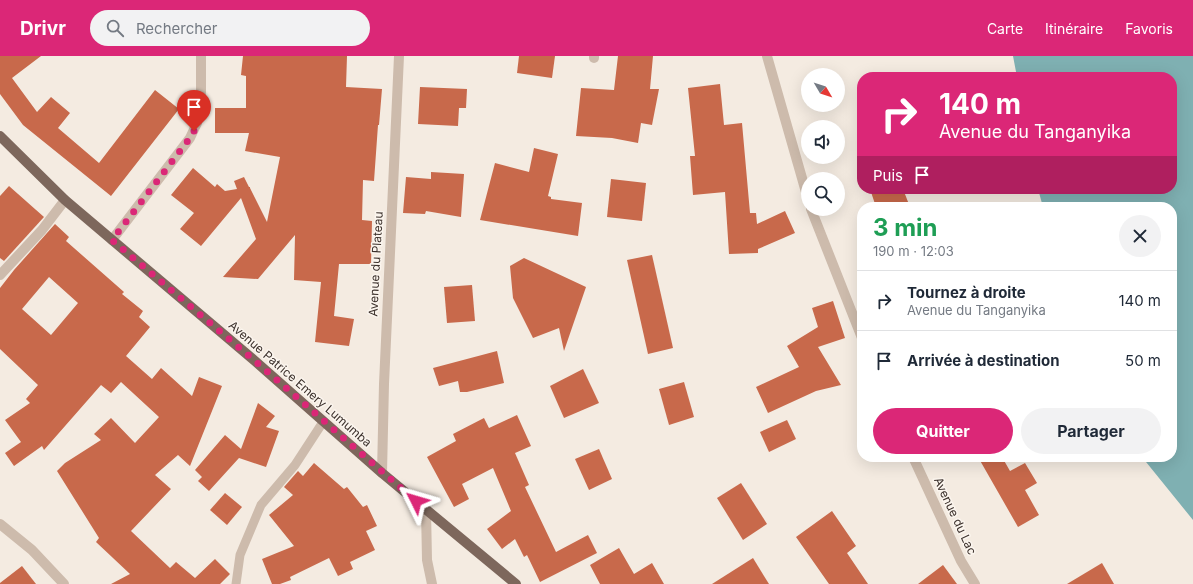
<!DOCTYPE html>
<html lang="fr">
<meta charset="utf-8">
<style>
:root{--surface:#fff;--page:#f2f2f3;--text:#1f2937;--muted:#747a83;--line:#e0e1e3;--accent:#db2777}
body{margin:0;font-family:Inter,sans-serif;background:var(--page);color:var(--text);height:100vh;display:flex;flex-direction:column;font-size:15px;white-space:nowrap}
*{box-sizing:border-box;margin:0}
p{font-size:13px;color:var(--muted)}
.icon{flex:none;width:22px;height:22px;fill:none;stroke:currentColor;stroke-width:2;stroke-linecap:round;stroke-linejoin:round}
.map{position:relative;flex:1;overflow:hidden}
.details{position:absolute;left:857px;top:146px;width:320px;height:260px;display:flex;flex-direction:column;background:var(--surface);border-radius:16px;box-shadow:0 4px 16px #0002}
.details>*{flex:none}
.hud{position:absolute;left:857px;top:16px;width:320px;height:122px;border-radius:16px;box-shadow:0 4px 16px #0002;background:#db2777;color:#fff;overflow:hidden}
.needle{width:26px;rotate:129deg}
.buttons{position:absolute;left:801px;top:12px;display:grid;gap:8px}
.buttons a{display:grid;place-items:center;width:44px;height:44px;border-radius:50%;background:var(--surface);box-shadow:0 4px 16px #0002;font-size:20px}
.pin{position:absolute;display:grid;place-items:center;width:34px;height:34px;color:#fff;margin:-41px -17px;border-radius:50% 50% 50% 0;rotate:-45deg;box-shadow:0 0 4px #0007}
.pin .icon{rotate:45deg}
.me{position:absolute;width:44px;margin:-22px;rotate:310deg;stroke-linejoin:round;filter:drop-shadow(0 0 3px #0008)}
.turn{display:flex;align-items:center;gap:14px;height:84px;padding:0 16px;font-size:18px}
.turn .icon{width:52px;height:52px;stroke-width:2.5}
.turn b{display:block;font-size:28px;line-height:34px}
.then{display:flex;align-items:center;height:38px;padding:0 16px;background:#0003;gap:8px;font-size:15px}
.round{display:grid;place-items:center;flex:none;width:42px;height:42px;border-radius:21px;background:var(--page)}
.head{display:flex;align-items:center;justify-content:space-between;height:68px;padding:0 16px}
h1{font-size:24px;font-weight:700;line-height:30px;color:#1e9e55}
.button{display:flex;gap:8px;margin-top:auto;padding:8px 16px}
.button a{flex:1;height:46px;border-radius:24px;background:var(--accent);color:#fff;font-size:16px;font-weight:700;line-height:46px;text-align:center}
.button a+a{background:var(--page);color:var(--text)}
ul{padding:0;list-style:none}
li{display:flex;align-items:center;gap:12px;height:60px;padding:0 16px;border-top:1px solid var(--line)}
li div{flex:1}
li b{display:block;font-size:15px}
li em{font-style:normal}
header{display:flex;align-items:center;gap:24px;box-sizing:border-box;height:56px;padding:0 20px;background:var(--accent);color:#fff}
header strong{font-size:19px}
nav{display:flex;gap:22px;margin-inline-start:auto;font-size:14px}
.search{width:280px;height:36px;background:var(--page);display:flex;align-items:center;gap:10px;box-sizing:border-box;padding:0 14px;border-radius:22px;color:var(--muted);font-size:15px}
.map>svg:first-child{display:block}
.water{fill:#7fb0b2}
.building{fill:#c8694b;fill-rule:evenodd}
.lines{fill:none;stroke-linecap:round;stroke-linejoin:round}
.service{stroke:#cdbbac;stroke-width:9}
.minor{stroke:#cdbbac;stroke-width:10}
.primary{stroke:#7d675c;stroke-width:10}
.route{stroke:#db2777;stroke-width:7;stroke-dasharray:0 12.6}
.labels{text-anchor:middle;stroke-width:3;stroke-linejoin:round;paint-order:stroke}
.street-label{font-size:12px;fill:#3b302b;stroke:#fbf5ee}
</style>
<header>
<strong>Drivr</strong>
<div class="search"><svg class="icon" aria-label="search" viewBox="0 0 24 24"><circle cx="10" cy="10" r="6"/><path d="M15 15l6 6"/></svg>Rechercher</div>
<nav><a>Carte</a><a>Itinéraire</a><a>Favoris</a></nav>
</header>
<div class="map">
<svg width="1193" height="528" viewBox="0 0 1193 528">
<rect width="100%" height="100%" fill="#f4ebe1"/>
<path class="water" d="M1013,0H1193V464L1142,401H1172V151H1043L1038,133H1172V21H1017Z"/>
<g class="building">
<path d="M0,0H41L12,22L37,56L51,41L70,57L58,72L99,107L155,34L179,53L111,140L23,69L0,38Z"/>
<path d="M243,0H347L346,31L382,33L379,69H378L374,125L363,124L362,164L372,165L371,208H339L334,260L354,263L349,290L315,286L321,226L294,224L295,179L258,223L223,221L256,183L241,142L201,190L180,173L194,157L171,139L193,112L215,131L217,128L225,135L237,133L234,125L244,121L249,131H250V132L267,166L280,101L245,95L249,77H215V52H246V20L241,19Z"/>
<path d="M519,0H555L552,22L517,17Z"/>
<path d="M618,0H653L650,33H659L652,69L641,67L638,87L612,82L576,80L581,32L614,34Z"/>
<path d="M720,28L724,69L742,67L750,157H756L757,168L785,155L795,177L758,193V197L729,198L725,136L693,139L690,100H695L688,32Z"/>
<path d="M420,31L467,33L466,52H459L458,70L418,68Z"/>
<path d="M534,92L558,98L548,140L551,141V143L582,147L578,180L480,164L495,107L529,116Z"/>
<path d="M431,116L464,118L461,161L426,155L425,158L403,157L406,121L431,123Z"/>
<path d="M611,123L646,127L642,165L607,161Z"/>
<path d="M9,130L44,161L4,205L0,202V140Z"/>
<path d="M870,133H903L910,151H876Z"/>
<path d="M55,168L69,181L66,185L124,236L122,238L143,255L139,261L150,271L126,300L152,323L161,312L192,340L199,321L222,330L190,410L178,399L155,419L171,433L131,475L170,512L176,506L195,522L215,503L230,518L220,528H111L130,518L96,486L99,482L57,415L65,407L101,384L94,378L111,362L135,387L159,361L121,326L111,337L101,329L44,394L42,390L14,410L5,397L21,386L5,364L30,347L26,343L38,329L0,293V232L14,214ZM49,221L78,247L51,279L22,253Z"/>
<path d="M652,199L673,292L648,298L627,204Z"/>
<path d="M524,202L586,231L564,295L559,272L533,282L513,242L510,210Z"/>
<path d="M472,229L475,265L447,267L444,231Z"/>
<path d="M833,245L845,282L818,291L841,329L816,335L768,357L756,331L799,311L787,290L818,271L812,252Z"/>
<path d="M497,295L504,327L467,336H460L458,325L439,330L433,312Z"/>
<path d="M583,313L599,347L564,362L550,330Z"/>
<path d="M684,326L694,361L669,369L659,333Z"/>
<path d="M258,347L275,360L266,371L279,375L266,411L239,402L209,435L198,425L202,421L195,414L225,379L241,393Z"/>
<path d="M517,359L531,390L515,397L529,429L525,431L556,496L588,479L597,497L540,526L527,499L524,501L515,483L502,493L487,473L511,455L493,412L462,428L469,443L454,451L427,401L456,385L453,378L484,362L489,372Z"/>
<path d="M787,364L796,383L769,396L760,376Z"/>
<path d="M599,393L612,423L589,434L575,403Z"/>
<path d="M978,401H1002L1010,415L1025,407L1037,427L1025,434L1039,459L1018,471Z"/>
<path d="M314,407L344,433L347,431L363,451L367,449L377,470L366,475L375,494L350,506L353,513L338,520L329,502L290,521L291,524L280,528H272L262,503L294,490L269,459L293,439L284,431L298,415L303,420Z"/>
<path d="M741,427L767,468L743,484L717,442Z"/>
<path d="M225,437L242,451L227,469L210,454Z"/>
<path d="M832,455L856,490L847,497L868,528H829L796,481Z"/>
<path d="M619,492L634,518L652,507L664,528H600L590,509Z"/>
<path d="M753,502L769,528H712Z"/>
<path d="M1102,507L1114,528H1067Z"/>
<path d="M943,509L957,528H918Z"/>
<path d="M22,510L36,528H0V527Z"/>
</g>
<g class="lines">
<path class="service" d="M236,528L240,499L261,449L295,409L323,366"/>
<g class="minor">
<path d="M594,0V2"/>
<path d="M767,0L808,143"/>
<path d="M811,153L862,282"/>
<path d="M112,184L190,82L197,67L201,36V0"/>
<path d="M0,219L42,174L65,144"/>
<path d="M913,401L961,505L975,528"/>
<path d="M382,417L384,328L399,0"/>
<path d="M426,454L427,504L432,528"/>
<path d="M0,468L32,494L64,528"/>
</g>
<path class="primary" d="M0,80L65,144L255,305L382,417L516,528"/>
</g>
<g class="lines">
<path class="route" d="M194,75L190,82L112,184L255,305L416,445"/>
</g>
<g class="labels">
<g class="street-label">
<text transform="translate(376 208) rotate(-87)" y="4">Avenue du Plateau</text>
<text transform="translate(300 328) rotate(41)" y="4">Avenue Patrice Emery Lumumba</text>
<text transform="translate(955 460) rotate(65)" y="4">Avenue du Lac</text>
</g>
</g>
</svg>
<div class="buttons">
<a><svg class="needle" viewBox="-14 -14 28 28"><path d="M0-13l5 13h-10z" fill="#e53935"/><path d="M0 13l5-13h-10z" fill="#747a83"/></svg></a>
<a><svg class="icon" aria-label="sound" viewBox="0 0 24 24"><path d="M4 9h4l5-4v14l-5-4H4zM17 9q2 3 0 6"/></svg></a>
<a><svg class="icon" aria-label="search" viewBox="0 0 24 24"><circle cx="10" cy="10" r="6"/><path d="M15 15l6 6"/></svg></a>
</div>
<div class="pin" style="left:194px;top:75px;background:#d93025"><svg class="icon" aria-label="arrive" viewBox="0 0 24 24"><path d="M6 21V4h12l-3 4 3 4H6"/></svg></div>
<svg class="me" style="left:416px;top:445px" viewBox="-20 -20 40 40"><path d="M0-17L14 15 0 8-14 15z" fill="#db2777" stroke="#fff" stroke-width="4"/></svg>
<div class="hud">
<div class="turn"><svg class="icon" aria-label="right" viewBox="0 0 24 24"><path d="M7 20v-9h11M14 6l5 5-5 5"/></svg><div><b>140 m</b>Avenue du Tanganyika</div></div>
<div class="then">Puis<svg class="icon" aria-label="arrive" viewBox="0 0 24 24"><path d="M6 21V4h12l-3 4 3 4H6"/></svg></div>
</div>
<section class="details">
<div class="head"><div><h1>3 min</h1><p>190 m · 12:03</p></div><a class="round"><svg class="icon" aria-label="close" viewBox="0 0 24 24"><path d="M6 6l12 12M18 6L6 18"/></svg></a></div>
<ul>
<li><svg class="icon" aria-label="right" viewBox="0 0 24 24"><path d="M7 20v-9h11M14 6l5 5-5 5"/></svg><div><b>Tournez à droite</b><p>Avenue du Tanganyika</p></div><em>140 m</em></li>
<li><svg class="icon" aria-label="arrive" viewBox="0 0 24 24"><path d="M6 21V4h12l-3 4 3 4H6"/></svg><div><b>Arrivée à destination</b></div><em>50 m</em></li>
</ul>
<div class="button"><a>Quitter</a><a>Partager</a></div>
</section>
</div>
